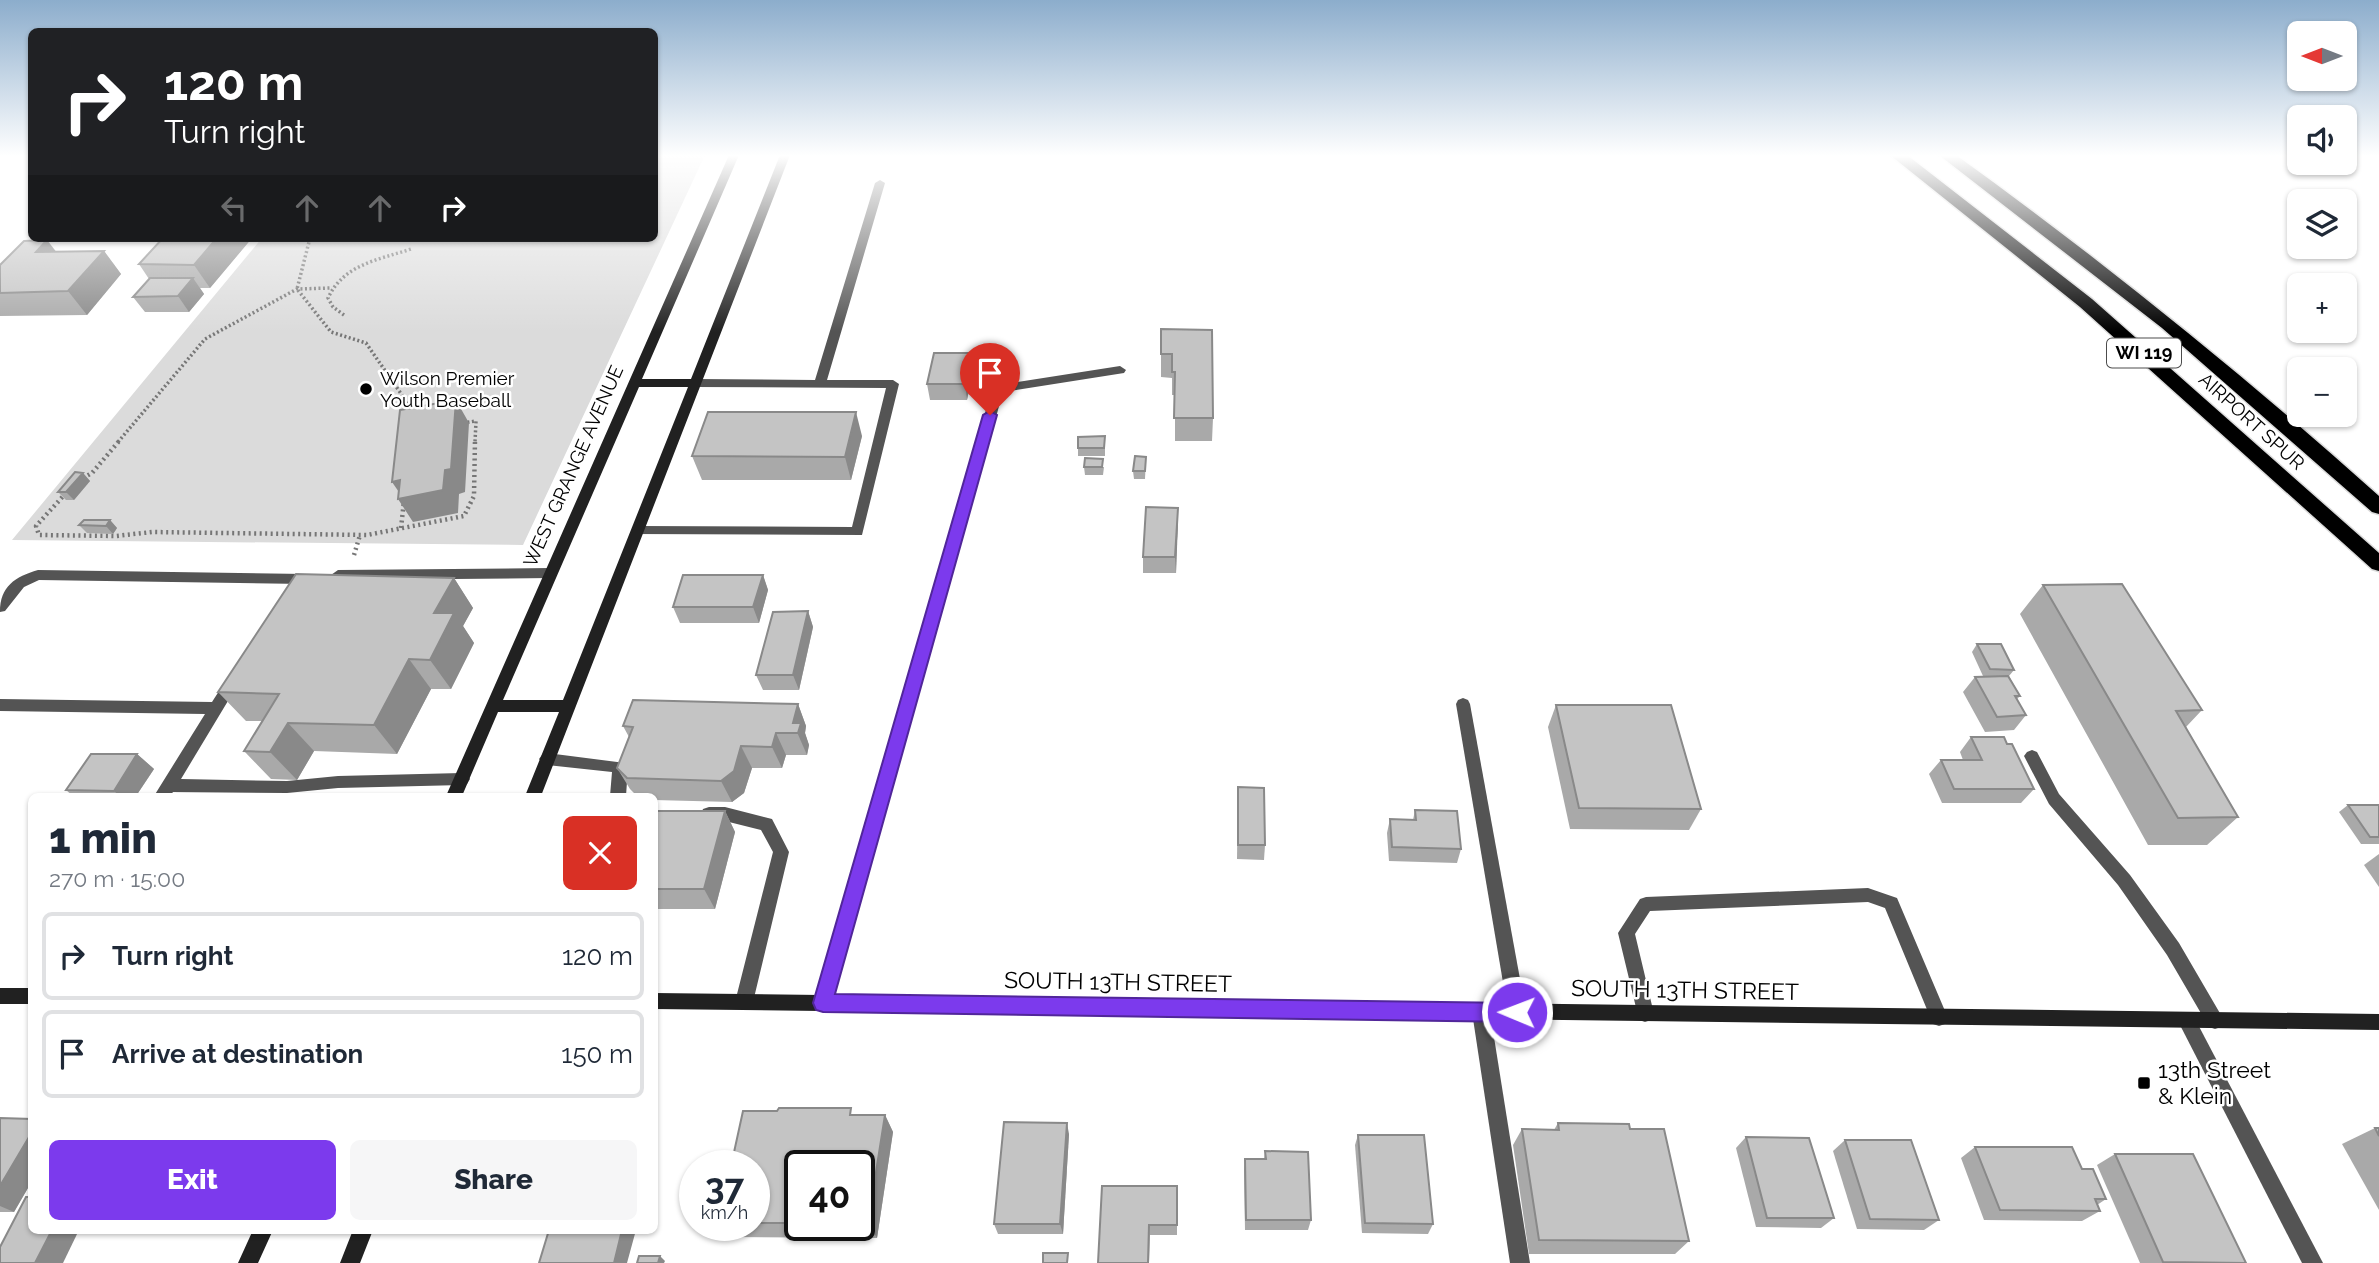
<!DOCTYPE html>
<meta charset="utf-8">
<style>
:root{--surface:#fff;--page:#f6f6f7;--text:#1f2937;--muted:#747a83;--line:#e0e1e3;--accent:#7c3aed}
body{margin:0;font-family:Raleway,sans-serif;background:var(--page);color:var(--text);height:100vh;display:flex;flex-direction:column;font-size:26px;white-space:nowrap}
*{box-sizing:border-box;margin:0}
p{font-size:23px;color:var(--muted)}
.icon{flex:none;width:38px;height:38px;fill:none;stroke:currentColor;stroke-width:2;stroke-linecap:round;stroke-linejoin:round}
.map{position:relative;flex:1;overflow:hidden}
.drawer{position:absolute;left:28px;top:793px;width:630px;height:441px;display:flex;flex-direction:column;background:var(--surface);border-radius:10px;box-shadow:0 2px 5px #0004}
.drawer>*{flex:none}
.banner{position:absolute;left:28px;top:28px;width:630px;height:214px;border-radius:10px;box-shadow:0 2px 5px #0004;background:#202124;color:#fff;overflow:hidden}
.needle{width:46px;rotate:270deg}
.tools{position:absolute;left:2287px;top:21px;display:grid;gap:14px}
.tools a{display:grid;place-items:center;width:70px;height:70px;border-radius:10px;background:var(--surface);box-shadow:0 2px 5px #0004;font-size:35px}
.speed{position:absolute;left:679px;top:1150px;display:flex;gap:14px;font-size:35px;font-weight:700;text-align:center}
.speed>*{display:grid;place-content:center;width:91px;height:91px;border-radius:50%;background:var(--surface);box-shadow:0 2px 5px #0004;line-height:1}
.speed small{font-size:18px;font-weight:400}
.speed .limit{border:4px solid #111;border-radius:10px;background:#fff;color:#111}
.pin{position:absolute;display:grid;place-items:center;width:60px;height:60px;color:#fff;margin:-72px -30px;border-radius:50% 50% 50% 0;rotate:-45deg;box-shadow:0 0 7px #0007}
.pin .icon{rotate:45deg}
.me{position:absolute;width:77px;margin:-38px;rotate:271deg;stroke-linejoin:round;filter:drop-shadow(0 0 5px #0008)}
.turn{display:flex;align-items:center;gap:24px;height:147px;padding:0 21px;font-size:32px}
.turn .icon{width:91px;height:91px;stroke-width:2.5}
.turn b{display:block;font-size:49px;line-height:60px}
.lanes{display:flex;align-items:center;height:66px;padding:0 21px;background:#0003;justify-content:center;gap:35px;direction:ltr}
.lanes .off{opacity:.35}
.round{display:grid;place-items:center;flex:none;width:74px;height:74px;border-radius:10px;background:var(--page)}
.overview{display:flex;align-items:center;justify-content:space-between;height:119px;padding:0 21px}
h1{font-size:42px;font-weight:800;line-height:52px}
.primary-button{display:flex;gap:14px;margin-top:auto;padding:14px 21px}
.primary-button a{flex:1;height:80px;border-radius:10px;background:var(--accent);color:#fff;font-size:28px;font-weight:800;line-height:80px;text-align:center}
.primary-button a+a{background:var(--page);color:var(--text)}
ul{padding:0;list-style:none}
li{display:flex;align-items:center;gap:21px;height:88px;margin:0 14px 10px;padding:0 7px;border:4px solid var(--line);border-radius:10px}
li div{flex:1}
li b{display:block;font-size:26px}
li em{font-style:normal}
.map>svg:first-child{display:block}
.green{fill:#dbdbdb}
.lines{fill:none;stroke-linecap:round;stroke-linejoin:round}
.highway-casing{stroke:#dbdbdb;stroke-width:3}
.path-far1{stroke:#767676;stroke-width:3.5;stroke-dasharray:2 2.5;stroke-linecap:butt}
.path{stroke:#767676;stroke-width:4.5;stroke-dasharray:2 3.5;stroke-linecap:butt}
.lane{fill:#545454;fill-rule:evenodd}
.street{fill:#545454;fill-rule:evenodd}
.secondary{fill:#212121;fill-rule:evenodd}
.highway{fill:#000;fill-rule:evenodd}
.wall{fill:#a9a9a9;fill-rule:evenodd}
.shaded-wall{fill:#898989}
.building{fill:#c4c4c4;stroke:#898989;stroke-width:2}
.route{fill:#7c3aed;stroke:#51269a;stroke-width:2}
.poi-dot{fill:#000;stroke:#fff;stroke-width:2.5}
.labels{text-anchor:middle;stroke-width:5;stroke-linejoin:round;paint-order:stroke}
.shield{fill:#fff;stroke:#4c4c4c;stroke-width:2}
.shield-label{font-size:18px;font-weight:bold;fill:#000}
.poi-label{font-size:19px;fill:#000;stroke:#fff;text-anchor:start}
.street-label{font-size:19px;fill:#000;stroke:#fff}
.near-street-label{font-size:23px;fill:#000;stroke:#fff}
.near-poi-label{font-size:23px;fill:#000;stroke:#fff;text-anchor:start}
</style>
<div class="map">
<svg width="2379" height="1263" viewBox="0 0 2379 1263">
<rect width="100%" height="100%" fill="#fff"/>
<path class="green" d="M655,155H705L523,545L12,540L262,238H654Z"/>
<g class="lines">
<g class="highway-casing">
<g id="highway">
<path d="M1890,155H1907L2092,299L2379,553V571L2372,569L2080,307Z"/>
<path d="M1939,155H1956C2103,261 2244,375 2379,496V514L2372,512L2162,328Z"/>
</g>
</g>
<g class="path-far1">
<path d="M310,238L297,289L331,332L366,343L413,411"/>
<path d="M344,315L333,307L328,298C344,264 378,260 411,249"/>
<path d="M463,423L476,421L475,442"/>
<path d="M118,442L205,339L297,289L331,288"/>
</g>
<g class="path">
<path d="M83,478L92,473L120,440"/>
<path d="M66,493L36,526L39,535L116,536L152,532L367,535L464,516L474,496L475,440"/>
<path d="M401,528L404,501"/>
<path d="M354,555L360,535"/>
</g>
<g class="lane">
<path d="M880,180L885,183L827,380H893L899,384L862,535L633,534L631,531L633,528L638,526L852,527L886,388L695,387L689,383L695,379L815,380L875,183Z"/>
<path d="M1120,366L1126,370L1124,373L1003,392L832,1003L829,1009L823,1011L817,1009L814,1003L992,389L998,385Z"/>
<path d="M550,568L557,573L550,578L338,580L331,575L338,570Z"/>
<path d="M38,570L305,574L312,579L305,584L39,580L24,587L5,611L0,612C0,586 15,577 38,570Z"/>
<path d="M233,675L238,677L240,681L181,779L287,781L338,776L462,773L467,774L470,779L467,784L462,785L338,788L287,793L173,792L170,796H154L205,714L0,711V699L212,702L228,677Z"/>
<path d="M1463,698L1468,700L1470,704L1526,1012L1523,1018L1517,1020L1511,1018L1508,1012L1456,704L1458,700Z"/>
<path d="M2032,750L2037,752L2059,794L2130,875L2179,943L2221,1015L2224,1021L2221,1027L2215,1029L2209,1027L2167,955L2118,885L2049,804L2024,756L2027,752Z"/>
<path d="M547,753L625,763L628,767L626,796H610L612,772L547,765L542,763L539,759L542,755Z"/>
<path d="M709,807H725L772,819L789,852L753,1002L750,1008L744,1010L738,1008L735,1002L773,852L761,830L725,821L703,819L701,814L703,809Z"/>
<path d="M1868,888L1897,898L1948,1018L1945,1024L1939,1026L1933,1024L1885,908L1868,902L1650,911L1635,934L1654,1014L1651,1020L1645,1022L1639,1020L1618,933L1640,899L1646,897Z"/>
<path d="M1481,1004L1487,1006L1490,1012L1530,1263H1510L1472,1012L1475,1006Z"/>
</g>
<path class="street" d="M2187,1013L2193,1015L2323,1263H2302L2181,1027L2178,1021L2181,1015Z"/>
<g class="secondary">
<path d="M729,155H739L642,379H691L780,155H790L541,796H525L559,712H498L462,796H446ZM639,387H688L563,700H503Z"/>
<rect x="0" y="988" width="32" height="16"/>
<path d="M654,993L2379,1014V1030L654,1009Z"/>
<path d="M253,1230H273L258,1263H238Z"/>
<path d="M353,1230H373L360,1263H340Z"/>
</g>
<use href="#highway" class="highway"/>
</g>
<g class="wall">
<path d="M163,238H252L210,288H200L204,294L189,312H145L133,297L149,279L139,264Z"/>
<path d="M104,251L121,274L87,315L0,316V265Z"/>
<path d="M1161,329L1213,418L1212,441H1175V395H1172V378L1161,377Z"/>
<path d="M973,369L967,400H930L927,384Z"/>
<path d="M862,436L851,480H702L692,456Z"/>
<path d="M1105,436V456H1078V448Z"/>
<path d="M1146,457L1145,479H1134L1133,471Z"/>
<path d="M1084,467H1104L1103,475H1085Z"/>
<path d="M83,473L90,481L74,500H66L58,492Z"/>
<path d="M1178,508L1176,573H1143V557Z"/>
<path d="M110,520L117,528L113,534L87,533L79,525Z"/>
<path d="M763,575L768,590L759,623H680L673,607Z"/>
<path d="M454,578L473,608L463,626L474,643L451,689H431L397,754L314,751L297,780L271,779L244,751L262,721H246L218,692Z"/>
<path d="M2043,585L2202,710L2186,727L2238,817L2207,845H2148L2020,614Z"/>
<path d="M808,611L813,627L799,690H763L756,675Z"/>
<path d="M1977,644L2014,670L2009,676L2020,696L2017,699L2026,715L2014,730L1985,732L1963,692L1975,677L1983,676L1972,652Z"/>
<path d="M798,704L806,726L805,733L809,745L807,755H786L782,768H752L744,793L732,802L654,800V796H637L630,789L617,768L629,737L623,726Z"/>
<path d="M1556,705L1701,809L1689,830L1570,829L1548,727Z"/>
<path d="M1971,737L2007,744L2034,789L2021,803H1942L1929,774L1941,760H1963L1960,752Z"/>
<path d="M137,754L154,769L136,796H73L66,790Z"/>
<path d="M1238,787L1265,845L1264,860L1237,859Z"/>
<path d="M2348,805H2379V844H2361L2339,812Z"/>
<path d="M1415,810L1461,849L1457,863L1389,861L1387,833L1390,819L1413,820Z"/>
<path d="M654,811H725L735,832L715,909H654Z"/>
<path d="M2379,854V887L2364,865Z"/>
<path d="M855,1115H885L893,1132L877,1238L731,1237L720,1225H754V1166ZM800,1166H859V1225H800Z"/>
<path d="M0,1118L32,1119V1181L14,1212H0Z"/>
<path d="M1558,1123L1689,1241L1675,1254H1529L1513,1145L1522,1129L1554,1130Z"/>
<path d="M2375,1128H2379V1210L2342,1144Z"/>
<path d="M1069,1134L1063,1234H998L994,1224Z"/>
<path d="M1358,1135L1433,1224L1428,1234L1362,1233L1355,1145Z"/>
<path d="M1746,1137L1834,1218L1821,1228L1756,1227L1736,1148Z"/>
<path d="M1845,1140L1939,1220L1924,1230L1857,1229L1833,1151Z"/>
<path d="M1975,1147L2082,1169L2106,1199L2097,1205L2100,1211L2082,1221L1984,1220L1961,1158Z"/>
<path d="M1265,1151L1311,1220L1308,1230H1245L1244,1170L1245,1159H1264Z"/>
<path d="M2115,1154L2246,1263H2140L2097,1165Z"/>
<path d="M1177,1186V1235H1150L1149,1263H1098Z"/>
</g>
<g class="shaded-wall">
<path d="M217,238H252L210,288L194,265Z"/>
<path d="M47,240L65,263L36,252Z"/>
<path d="M104,251L121,274L87,315L68,291Z"/>
<path d="M193,278L204,294L189,312L178,296Z"/>
<path d="M971,353L973,369L967,400L965,384Z"/>
<path d="M456,400L469,423L465,492L459,494L458,513L413,522L398,499L403,498L392,482L445,470Z"/>
<path d="M856,412L862,436L851,480L845,457Z"/>
<path d="M83,473L90,481L74,500L66,492Z"/>
<path d="M1178,508V523L1176,573L1175,557Z"/>
<path d="M110,520L117,528L113,534L106,526Z"/>
<path d="M763,575L768,590L759,623L753,607Z"/>
<path d="M454,578L473,608L463,626L474,643L451,689L430,660L434,613Z"/>
<path d="M808,611L813,627L799,690L793,675Z"/>
<path d="M409,659L431,689L397,754L374,725Z"/>
<path d="M798,704L806,726L805,733L809,745L807,755L793,723Z"/>
<path d="M288,723L314,751L297,780L270,752Z"/>
<path d="M776,733L786,755L782,768L772,747Z"/>
<path d="M741,746L752,768L744,793L732,802L721,781Z"/>
<path d="M137,754L154,769L136,796H120L114,791Z"/>
<path d="M725,811L735,832L715,909L704,889Z"/>
<path d="M885,1115L893,1132L877,1238L868,1223Z"/>
<path d="M1067,1123L1069,1134L1063,1234L1060,1224Z"/>
<path d="M32,1132V1175H29L32,1176V1181L14,1212L0,1206V1186Z"/>
<path d="M52,1230H79L63,1263H35Z"/>
<path d="M622,1230H636L627,1263H614Z"/>
<path d="M660,1256L665,1261L664,1263H658Z"/>
</g>
<g class="building">
<path d="M163,238H217L194,265L139,264Z"/>
<path d="M47,240L36,252L104,251L68,291L0,293V265L24,241Z"/>
<path d="M150,278H193L178,296L133,297Z"/>
<path d="M1161,329L1212,330L1213,418H1174L1175,372H1172V354H1161Z"/>
<path d="M934,353H971L965,384H927Z"/>
<path d="M456,400L451,469L445,470L443,490L398,499L400,480L392,482L400,410Z"/>
<path d="M708,412H856L845,457L692,456Z"/>
<path d="M1105,436L1104,448H1078V437Z"/>
<path d="M1135,456L1146,457L1145,471H1133Z"/>
<path d="M1085,458L1103,459L1102,467H1084Z"/>
<path d="M75,472L83,473L66,492H58Z"/>
<path d="M1146,507L1178,508L1175,557H1143Z"/>
<path d="M84,520H110L106,526L79,525Z"/>
<path d="M296,574L454,578L434,613H454L430,660L409,659L374,725L288,723L270,752L244,751L279,694L218,692Z"/>
<path d="M683,575H763L753,607H673Z"/>
<path d="M2122,584L2202,710L2176,711L2238,817L2178,818L2043,585Z"/>
<path d="M808,611L793,675H756L773,612Z"/>
<path d="M1977,644H2001L2014,670L1990,669Z"/>
<path d="M2008,676L2020,696H2015L2026,715L1997,717L1975,677Z"/>
<path d="M633,700L798,704L793,723H801L798,733H776L772,747L741,746L734,771L721,781L627,778L617,768L633,727L623,726Z"/>
<path d="M1556,705H1671L1701,809L1579,808Z"/>
<path d="M1971,737H2004L2007,744H2012L2034,789H1954L1941,760H1982Z"/>
<path d="M91,754H137L114,791L66,790Z"/>
<path d="M1238,787L1264,788L1265,845H1238Z"/>
<path d="M2348,805H2379V837H2370Z"/>
<path d="M1415,810L1457,811L1461,849L1392,847L1390,819L1416,820Z"/>
<path d="M654,811H725L704,889H654Z"/>
<path d="M779,1108H851L850,1115H885L868,1223H859V1166H800V1223H754V1166H731L743,1111H777Z"/>
<path d="M0,1118L32,1119V1132L0,1186Z"/>
<path d="M1004,1122L1067,1123L1060,1224H994Z"/>
<path d="M1558,1123L1629,1124L1630,1129H1664L1689,1241L1539,1240L1522,1129L1559,1130Z"/>
<path d="M2375,1128H2379V1136Z"/>
<path d="M1358,1135H1424L1433,1224L1365,1223Z"/>
<path d="M1746,1137L1809,1138L1834,1218H1767Z"/>
<path d="M1845,1140H1911L1939,1220L1870,1219Z"/>
<path d="M1975,1147H2072L2082,1169H2093L2106,1199H2095L2100,1211L2000,1210Z"/>
<path d="M1265,1151L1308,1152L1311,1220H1246L1245,1159H1266Z"/>
<path d="M2115,1154H2193L2246,1263L2163,1262Z"/>
<path d="M1102,1186H1177V1225H1149L1148,1263H1098Z"/>
<path d="M26,1197H32V1230H52L35,1263H0V1247Z"/>
<path d="M549,1230H622L614,1263H539Z"/>
<path d="M1043,1253H1068L1067,1263H1043Z"/>
<path d="M639,1256H660L658,1263H637Z"/>
</g>
<linearGradient id="sky" x2="0" y2="1"><stop stop-color="#8cadcc"/><stop offset="0.47" stop-color="#fff"/><stop offset="1" stop-color="#fff" stop-opacity="0"/></linearGradient>
<rect width="2379" height="332" fill="url(#sky)"/>
<path class="route" d="M990,411L997,415L835,994L1517,1003L1524,1005L1527,1012L1524,1019L1517,1022L823,1012L816,1010L813,1003L983,415Z"/>
<g class="poi-dot">
<circle cx="366" cy="389" r="7"/>
<rect x="2137" y="1076" width="14" height="14" rx="3.5"/>
</g>
<g class="labels">
<rect class="shield" x="2107" y="338.5" width="74" height="29" rx="5"/>
<g class="shield-label">
<text x="2144" y="359">WI 119</text>
</g>
<g class="poi-label">
<text x="380" y="385">Wilson Premier<tspan x="380" dy="22">Youth Baseball</tspan></text>
</g>
<g class="street-label">
<text transform="translate(2252 421) rotate(42)" y="7">AIRPORT SPUR</text>
<text transform="translate(573 466) rotate(-66)" y="7">WEST GRANGE AVENUE</text>
</g>
<g class="near-street-label">
<text transform="translate(1118 982) rotate(1)" y="8">SOUTH 13TH STREET</text>
<text transform="translate(1685 990) rotate(1)" y="8">SOUTH 13TH STREET</text>
</g>
<g class="near-poi-label">
<text x="2158" y="1078">13th Street<tspan x="2158" dy="26">&amp; Klein</tspan></text>
</g>
</g>
</svg>
<div class="tools">
<a><svg class="needle" viewBox="-14 -14 28 28"><path d="M0-13l5 13h-10z" fill="#e53935"/><path d="M0 13l5-13h-10z" fill="#747a83"/></svg></a>
<a><svg class="icon" aria-label="sound" viewBox="0 0 24 24"><path d="M4 9h4l5-4v14l-5-4H4zM17 9q2 3 0 6"/></svg></a>
<a><svg class="icon" aria-label="layers" viewBox="0 0 24 24"><path d="M12 4l9 5-9 5-9-5zM3 14l9 5 9-5"/></svg></a>
<a>+</a>
<a>−</a>
</div>
<div class="speed"><div>37<small>km/h</small></div><div class="limit">40</div></div>
<div class="pin" style="left:990px;top:415px;background:#d93025"><svg class="icon" aria-label="arrive" viewBox="0 0 24 24"><path d="M6 21V4h12l-3 4 3 4H6"/></svg></div>
<svg class="me" style="left:1517px;top:1012px" viewBox="-20 -20 40 40"><circle r="17" fill="#7c3aed" stroke="#fff" stroke-width="3"/><path d="M0-11L8 9 0 5-8 9z" fill="#fff"/></svg>
<div class="banner">
<div class="turn"><svg class="icon" aria-label="right" viewBox="0 0 24 24"><path d="M7 20v-9h11M14 6l5 5-5 5"/></svg><div><b>120 m</b>Turn right</div></div>
<div class="lanes"><svg class="icon off" aria-label="left" viewBox="0 0 24 24"><path d="M17 20v-9H6M10 6l-5 5 5 5"/></svg><svg class="icon off" aria-label="ahead" viewBox="0 0 24 24"><path d="M12 20V5M6 11l6-6 6 6"/></svg><svg class="icon off" aria-label="ahead" viewBox="0 0 24 24"><path d="M12 20V5M6 11l6-6 6 6"/></svg><svg class="icon" aria-label="right" viewBox="0 0 24 24"><path d="M7 20v-9h11M14 6l5 5-5 5"/></svg></div>
</div>
<section class="drawer">
<div class="overview"><div><h1>1 min</h1><p>270 m · 15:00</p></div><a class="round" style="background:#d93025;color:#fff"><svg class="icon" aria-label="close" viewBox="0 0 24 24"><path d="M6 6l12 12M18 6L6 18"/></svg></a></div>
<ul>
<li><svg class="icon" aria-label="right" viewBox="0 0 24 24"><path d="M7 20v-9h11M14 6l5 5-5 5"/></svg><div><b>Turn right</b></div><em>120 m</em></li>
<li><svg class="icon" aria-label="arrive" viewBox="0 0 24 24"><path d="M6 21V4h12l-3 4 3 4H6"/></svg><div><b>Arrive at destination</b></div><em>150 m</em></li>
</ul>
<div class="primary-button"><a>Exit</a><a>Share</a></div>
</section>
</div>
